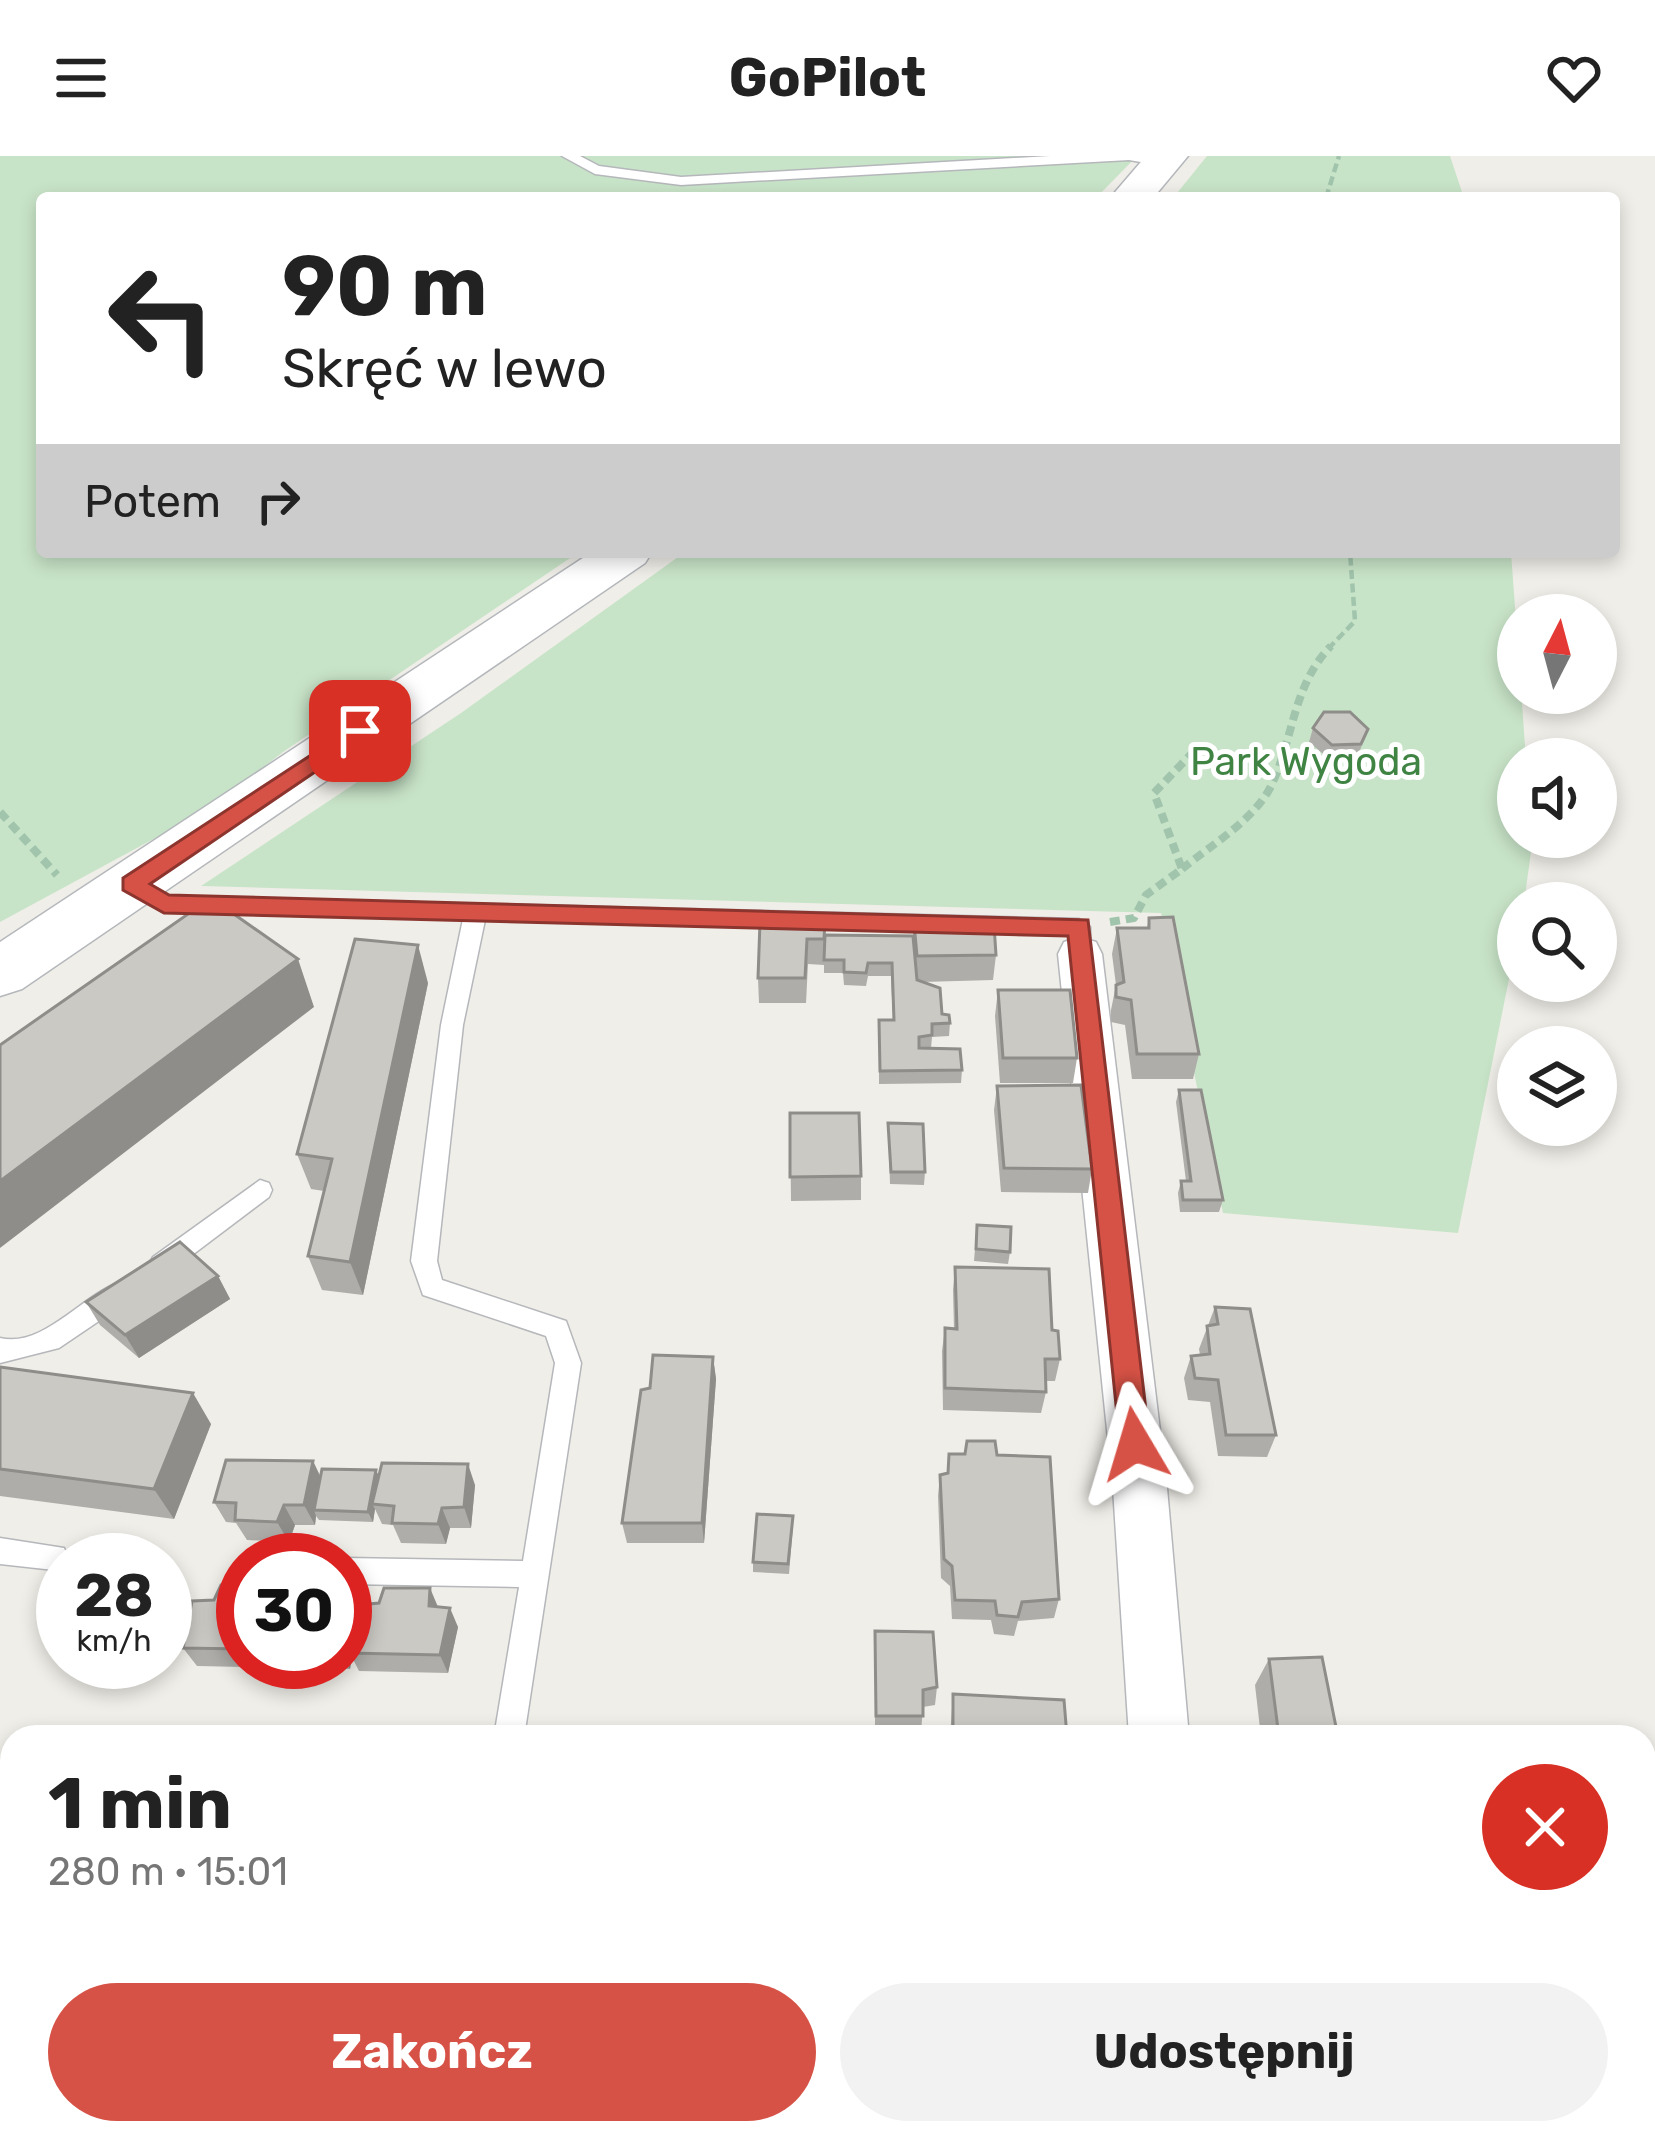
<!DOCTYPE html>
<html lang="pl">
<meta charset="utf-8">
<style>
:root{--surface:#fff;--page:#f2f2f2;--text:#222;--muted:#767676;--accent:#d75246}
body{margin:0;font-family:Rubik,sans-serif;background:var(--page);color:var(--text);height:100vh;display:flex;flex-direction:column;font-size:45px;white-space:nowrap}
*{box-sizing:border-box;margin:0}
p{font-size:39px;color:var(--muted)}
.icon{flex:none;width:66px;height:66px;fill:none;stroke:currentColor;stroke-width:2;stroke-linecap:round;stroke-linejoin:round}
.map{position:relative;flex:1;overflow:hidden}
.details{position:absolute;left:0px;top:1569px;width:1656px;height:420px;display:flex;flex-direction:column;background:var(--surface);border-radius:36px 36px 0 0;box-shadow:0 6px 18px #0003}
.details>*{flex:none}
.banner{position:absolute;left:36px;top:36px;width:1584px;height:366px;border-radius:12px;box-shadow:0 6px 18px #0003;background:#fff;color:var(--text);overflow:hidden}
.needle{width:78px;rotate:6deg}
.buttons{position:absolute;left:1497px;top:438px;display:grid;gap:24px}
.buttons a{display:grid;place-items:center;width:120px;height:120px;border-radius:50%;background:var(--surface);box-shadow:0 6px 18px #0003;font-size:60px}
.speed{position:absolute;left:36px;top:1377px;display:flex;gap:24px;font-size:60px;font-weight:700;text-align:center}
.speed>*{display:grid;place-content:center;width:156px;height:156px;border-radius:50%;background:var(--surface);box-shadow:0 6px 18px #0003;line-height:1}
.speed small{font-size:30px;font-weight:400}
.speed .limit{border:18px solid #d22;background:#fff;color:#111}
.pin{position:absolute;display:grid;place-items:center;width:102px;height:102px;color:#fff;margin:-51px;border-radius:24px;box-shadow:0 6px 18px #0006}
.me{position:absolute;width:132px;margin:-66px;rotate:353deg;stroke-linejoin:round;filter:drop-shadow(0 0 9px #0008)}
.turn{display:flex;align-items:center;gap:42px;height:252px;padding:0 48px;font-size:54px}
.turn .icon{width:156px;height:156px;stroke-width:2.5}
.turn b{display:block;font-size:84px;line-height:102px}
.then{display:flex;align-items:center;height:114px;padding:0 48px;background:#0003;gap:24px;font-size:45px}
.round{display:grid;place-items:center;flex:none;width:126px;height:126px;border-radius:63px;background:var(--page)}
.head{display:flex;align-items:center;justify-content:space-between;height:204px;padding:0 48px}
h1{font-size:72px;font-weight:700;line-height:90px}
.primary-button{display:flex;gap:24px;margin-top:auto;padding:24px 48px}
.primary-button a{flex:1;height:138px;border-radius:72px;background:var(--accent);color:#fff;font-size:48px;font-weight:700;line-height:138px;text-align:center}
.primary-button a+a{background:var(--page);color:var(--text)}
header{display:flex;justify-content:space-between;align-items:center;height:156px;padding:0 48px;background:var(--surface);font-size:54px;font-weight:700}
.map>svg:first-child{display:block}
.green{fill:#c8e4c8}
.lines{fill:none;stroke-linecap:round;stroke-linejoin:round}
.lane-casing{stroke:#b5b7bb;stroke-width:3}
.street-casing{stroke:#b5b7bb;stroke-width:3}
.secondary-casing{stroke:#b4b7bb;stroke-width:3}
.path-far1{stroke:#a1c4ac;stroke-width:4.5;stroke-dasharray:9 4.5;stroke-linecap:butt}
.path{stroke:#a1c4ac;stroke-width:8;stroke-dasharray:10 6;stroke-linecap:butt}
.lane{fill:#fff;fill-rule:evenodd}
.street{fill:#fff;fill-rule:evenodd}
.secondary{fill:#fff;fill-rule:evenodd}
.wall{fill:#afada9}
.shaded-wall{fill:#8e8d89}
.building{fill:#cbc9c4;stroke:#8e8d89;stroke-width:3}
.route{fill:#d75246;stroke:#8c352e;stroke-width:3}
.labels{text-anchor:middle;stroke-width:10;stroke-linejoin:round;paint-order:stroke}
.park-label{font-size:39px;fill:#408444;stroke:#fff}
</style>
<header><svg class="icon" aria-label="menu" viewBox="0 0 24 24"><path d="M4 6h16M4 12h16M4 18h16"/></svg>GoPilot<svg class="icon" aria-label="heart" viewBox="0 0 24 24"><path d="M12 20l-8-8c-3-5 5-10 8-4 3-6 11-1 8 4z"/></svg></header>
<div class="map">
<svg width="1655" height="1989" viewBox="0 0 1655 1989">
<rect width="100%" height="100%" fill="#f0eee8"/>
<g class="green">
<path d="M0,0H1137L1096,42H42V396H579L283,596L209,653L0,766Z"/>
<path d="M1207,0H1450L1464,42H1173Z"/>
<path d="M685,396H1511L1526,603H1518V681H1533L1524,747H1518V778L1458,1077L1223,1057L1161,757L201,730L461,557Z"/>
</g>
<g class="lines">
<g class="lane-casing">
<g id="lane">
<path d="M562,0H580L599,10L681,21L1050,0H1155L1171,6L1164,10L1129,4L681,29L595,18Z"/>
<path d="M132,720L168,740L1079,763L1090,771L1091,798L1080,806L1072,804L1068,779L485,764L463,869L437,1105L442,1124L566,1165L581,1207L524,1581H494L519,1431L345,1428V1404H339L345,1402L523,1405L555,1207L546,1180L423,1139L411,1105L441,869L463,763L164,756L124,734L121,728Z"/>
<path d="M260,1024L269,1027L272,1034L269,1041L171,1115L162,1119L153,1115L149,1108L153,1101Z"/>
<path d="M118,1127L127,1130L131,1138L127,1146L59,1192L0,1207V1182C43,1192 80,1141 118,1127Z"/>
<path d="M0,1382L64,1392L68,1401L63,1411L54,1414L0,1408Z"/>
<path d="M87,1977H121L118,1989H84Z"/>
</g>
</g>
<g class="street-casing">
<g id="street">
<path d="M1080,781L1096,786L1102,798L1167,1332L1189,1581H1129L1113,1332L1058,798L1064,786Z"/>
<path d="M1162,1977H1228L1229,1989H1163Z"/>
</g>
</g>
<g class="secondary-casing">
<g id="secondary">
<path d="M1146,0H1188L1153,42H1110Z"/>
<path d="M592,396H652L645,407L22,833L0,840V786Z"/>
</g>
</g>
<g class="path-far1">
<path d="M1326,42L1339,0"/>
<path d="M1328,493L1355,465L1350,396"/>
</g>
<g class="path">
<path d="M0,656L57,719"/>
<path d="M1182,713C1211,689 1256,663 1272,628C1294,580 1293,529 1331,490"/>
<path d="M1110,766L1134,762L1146,739L1182,713L1154,637L1196,593"/>
</g>
<use href="#lane" class="lane"/>
<use href="#street" class="street"/>
<use href="#secondary" class="secondary"/>
</g>
<g class="wall">
<path d="M1313,572L1368,573L1357,602H1328L1309,586Z"/>
<path d="M1149,762L1199,898L1193,923H1132L1125,869L1111,866V854L1116,829L1112,798L1117,772H1147Z"/>
<path d="M825,766V779L913,780L914,767L996,799L993,824L922,826L942,858L950,867L949,880L932,881L931,892L962,914L961,927L879,928V864H893L891,820H868L866,830L844,829L843,817H824V809L808,808L806,847H759L758,822Z"/>
<path d="M428,827L363,1139L322,1134L308,1100L324,1035L311,1033L297,998Z"/>
<path d="M998,834L1077,902L1073,927H1000L995,860Z"/>
<path d="M997,930L1092,1013L1088,1037L1001,1036L994,954Z"/>
<path d="M1179,934L1223,1044L1219,1056H1180L1178,1037L1181,1025H1186L1176,946Z"/>
<path d="M790,957L861,1020V1044L791,1045Z"/>
<path d="M888,967L925,1016L924,1029L890,1028Z"/>
<path d="M977,1069L1010,1096L1008,1108L974,1105Z"/>
<path d="M955,1111L1052,1174L1060,1203L1055,1225H1045L1046,1236L1041,1257L943,1254L942,1195L945,1172L954,1173L953,1134Z"/>
<path d="M218,1120L230,1143L139,1202L100,1169L86,1146Z"/>
<path d="M1215,1151L1276,1279L1267,1301L1218,1300L1210,1246L1188,1244L1184,1222L1191,1200L1200,1199L1199,1193Z"/>
<path d="M713,1201L716,1223L704,1387H627L622,1367L650,1232Z"/>
<path d="M0,1211L211,1268L174,1363L0,1340Z"/>
<path d="M997,1299L1059,1443L1054,1462L1018,1465L1014,1480L994,1478L991,1464L952,1463L950,1430L941,1422L938,1340L940,1319Z"/>
<path d="M313,1305L320,1321L376,1314L379,1321L475,1329L471,1372H450L446,1388L401,1387L393,1369L382,1368L375,1353L373,1366L319,1364L316,1360L315,1369H295L289,1386L247,1384L236,1367L226,1366L214,1346Z"/>
<path d="M793,1370L789,1418L753,1416V1406Z"/>
<path d="M243,1429V1506H289L287,1512L197,1510L183,1492L214,1444Z"/>
<path d="M438,1451L458,1471L448,1517L359,1515L352,1501L350,1513L327,1512L323,1506H345V1460Z"/>
<path d="M875,1475L937,1531L935,1549L923,1551L921,1577H875Z"/>
<path d="M1269,1503L1338,1581H1261L1255,1529Z"/>
<path d="M953,1538L1067,1581H950Z"/>
<path d="M0,1658H12V1854L0,1853Z"/>
<path d="M1226,1977H1464L1467,1989H1226Z"/>
</g>
<g class="shaded-wall">
<path d="M418,789L428,827L363,1139L350,1106Z"/>
<path d="M298,803L314,851L0,1092V1025Z"/>
<path d="M218,1120L230,1143L139,1202L125,1179Z"/>
<path d="M713,1201L716,1223L704,1387L702,1367Z"/>
<path d="M193,1237L211,1268L174,1363L154,1333Z"/>
<path d="M313,1305L323,1326L314,1354L316,1360L315,1369L304,1349Z"/>
<path d="M468,1308L475,1329L471,1372L464,1351Z"/>
<path d="M376,1314L381,1325L372,1348L375,1353L373,1366L368,1356Z"/>
<path d="M284,1349L295,1369L289,1386L277,1366Z"/>
<path d="M442,1352L450,1372L446,1388L438,1368Z"/>
<path d="M430,1432L438,1451L429,1450Z"/>
<path d="M450,1452L458,1471L448,1517L440,1499Z"/>
<path d="M352,1459L349,1497L352,1501L350,1513L345,1505V1500Z"/>
<path d="M15,1983L30,1989H14Z"/>
</g>
<g class="building">
<path d="M1324,556H1350L1368,573L1361,588L1332,589L1313,572Z"/>
<path d="M211,742L298,803L0,1025V889Z"/>
<path d="M1173,761L1199,898H1137L1131,844L1116,841V829L1124,826L1117,772H1149V762Z"/>
<path d="M760,766H825L824,783H807L805,822H758Z"/>
<path d="M914,767L994,769L996,799L917,800Z"/>
<path d="M825,779L913,780L917,824L940,832L942,858L949,859L950,867L932,868V879L919,881V892L960,893L962,914L880,915L879,864H894L892,807H868L866,817L844,816V804H824Z"/>
<path d="M355,783L418,789L350,1106L308,1100L332,1003L297,998Z"/>
<path d="M998,834H1070L1077,902H1003Z"/>
<path d="M1081,929L1092,1013L1004,1012L997,930Z"/>
<path d="M1179,934H1201L1223,1044H1183L1181,1025H1191Z"/>
<path d="M790,957H859L861,1020L790,1021Z"/>
<path d="M888,967L923,968L925,1016H891Z"/>
<path d="M977,1069L1011,1071L1010,1096L976,1093Z"/>
<path d="M180,1086L218,1120L125,1179L86,1146Z"/>
<path d="M955,1111L1049,1113L1052,1174L1058,1175L1060,1203H1045L1046,1236L945,1232V1172L957,1173Z"/>
<path d="M1215,1151L1250,1153L1276,1279H1226L1218,1224L1195,1222L1191,1200L1210,1198L1207,1170L1218,1168Z"/>
<path d="M653,1199L713,1201L702,1367H622L641,1234L650,1232Z"/>
<path d="M0,1211L193,1237L154,1333L0,1313Z"/>
<path d="M967,1285H995L997,1299L1050,1301L1059,1443L1022,1446L1018,1461L997,1459L995,1445L955,1444L952,1410L944,1403L940,1319L948,1317L949,1298H965Z"/>
<path d="M226,1304L313,1305L304,1349H284L277,1366L235,1364L236,1347L214,1346Z"/>
<path d="M382,1307L468,1308L464,1351L442,1352L438,1368L392,1367L394,1350L372,1348Z"/>
<path d="M322,1313L376,1314L368,1356L314,1354Z"/>
<path d="M757,1358L793,1360L788,1408L753,1406Z"/>
<path d="M221,1429H243V1493L183,1492L192,1445L214,1444Z"/>
<path d="M384,1432H430L429,1450L450,1452L440,1499L349,1497L347,1450L379,1447Z"/>
<path d="M345,1460H347L348,1480L345,1500Z"/>
<path d="M875,1475L933,1476L937,1531L923,1534V1560H876Z"/>
<path d="M1322,1501L1338,1581H1279L1269,1503Z"/>
<path d="M953,1538L1064,1544L1067,1581H953Z"/>
<path d="M0,1658H12V1838L0,1837Z"/>
<path d="M185,1977H834L833,1989H182Z"/>
<path d="M1241,1977H1415L1416,1989H1242Z"/>
<path d="M1415,1977H1464L1467,1989H1416Z"/>
<path d="M0,1982L15,1983L14,1989H0Z"/>
</g>
<path class="route" d="M360,567L368,569V580L150,728L169,739L1088,764L1150,1288L1146,1297L1135,1301L1124,1297L1120,1288L1068,780L164,757L123,734V722Z"/>
<g class="labels">
<g class="park-label">
<text x="1306" y="619">Park Wygoda</text>
</g>
</g>
</svg>
<div class="buttons">
<a><svg class="needle" viewBox="-14 -14 28 28"><path d="M0-13l5 13h-10z" fill="#e53935"/><path d="M0 13l5-13h-10z" fill="#767676"/></svg></a>
<a><svg class="icon" aria-label="sound" viewBox="0 0 24 24"><path d="M4 9h4l5-4v14l-5-4H4zM17 9q2 3 0 6"/></svg></a>
<a><svg class="icon" aria-label="search" viewBox="0 0 24 24"><circle cx="10" cy="10" r="6"/><path d="M15 15l6 6"/></svg></a>
<a><svg class="icon" aria-label="layers" viewBox="0 0 24 24"><path d="M12 4l9 5-9 5-9-5zM3 14l9 5 9-5"/></svg></a>
</div>
<div class="speed"><div>28<small>km/h</small></div><div class="limit">30</div></div>
<div class="pin" style="left:360px;top:575px;background:#d93025"><svg class="icon" aria-label="arrive" viewBox="0 0 24 24"><path d="M6 21V4h12l-3 4 3 4H6"/></svg></div>
<svg class="me" style="left:1135px;top:1288px" viewBox="-20 -20 40 40"><path d="M0-17L14 15 0 8-14 15z" fill="#d75246" stroke="#fff" stroke-width="4"/></svg>
<div class="banner">
<div class="turn"><svg class="icon" aria-label="left" viewBox="0 0 24 24"><path d="M17 20v-9H6M10 6l-5 5 5 5"/></svg><div><b>90 m</b>Skręć w lewo</div></div>
<div class="then">Potem<svg class="icon" aria-label="right" viewBox="0 0 24 24"><path d="M7 20v-9h11M14 6l5 5-5 5"/></svg></div>
</div>
<section class="details">
<div class="head"><div><h1>1 min</h1><p>280 m · 15:01</p></div><a class="round" style="background:#d93025;color:#fff"><svg class="icon" aria-label="close" viewBox="0 0 24 24"><path d="M6 6l12 12M18 6L6 18"/></svg></a></div>
<div class="primary-button"><a>Zakończ</a><a>Udostępnij</a></div>
</section>
</div>
